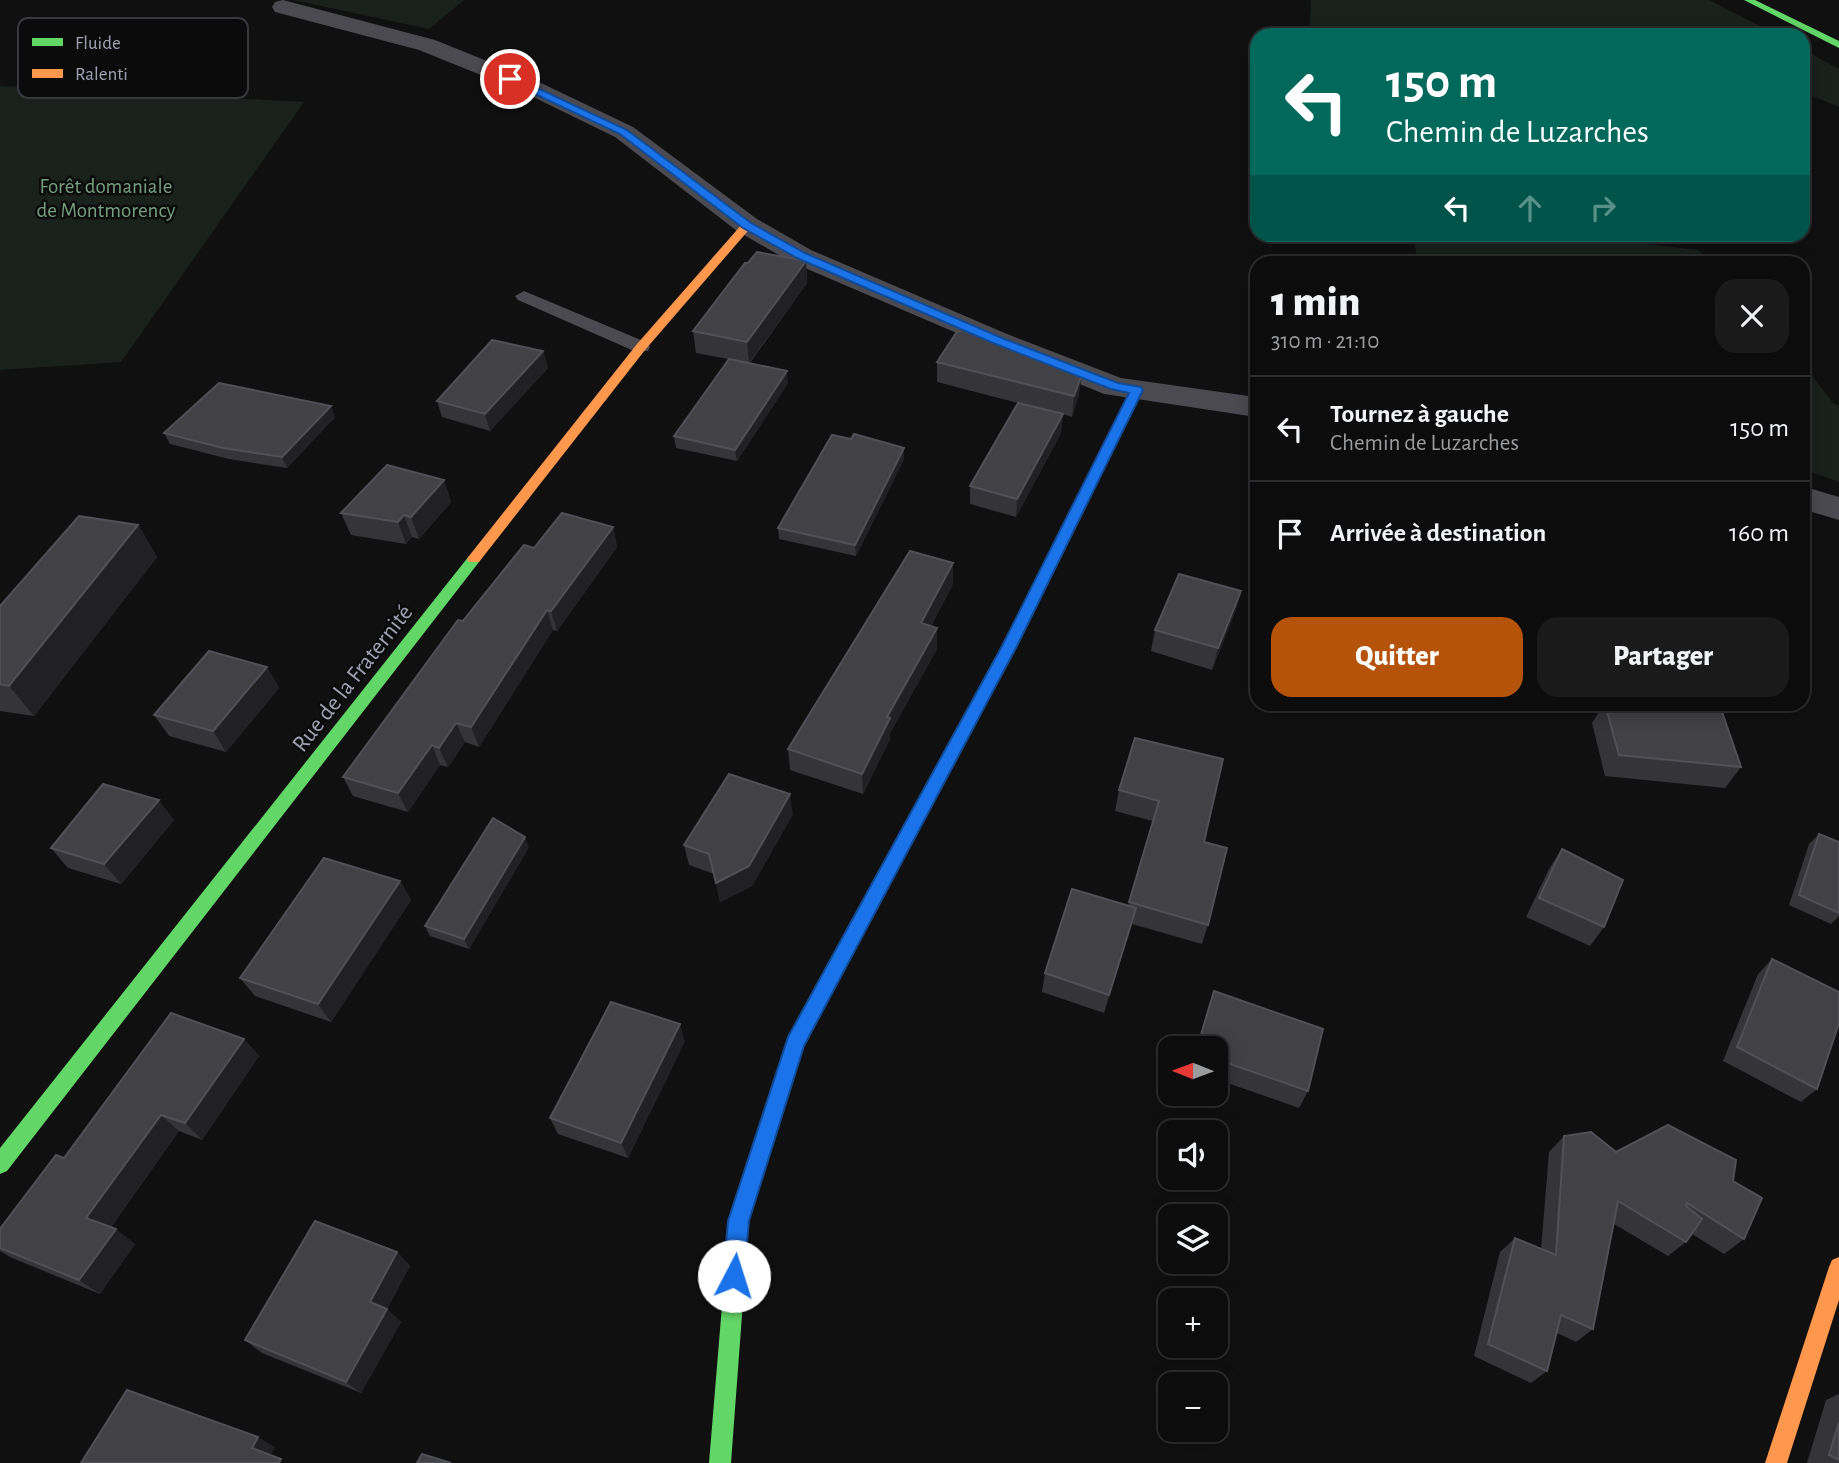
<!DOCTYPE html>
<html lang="fr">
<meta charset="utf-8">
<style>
:root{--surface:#0c0c0d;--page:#1a1a1b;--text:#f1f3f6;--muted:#9a9b9d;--line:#2c2c2e;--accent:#b45309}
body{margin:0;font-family:"Alegreya Sans",sans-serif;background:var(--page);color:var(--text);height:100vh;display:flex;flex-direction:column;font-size:26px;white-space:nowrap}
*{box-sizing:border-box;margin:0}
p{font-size:23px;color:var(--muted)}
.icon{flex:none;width:38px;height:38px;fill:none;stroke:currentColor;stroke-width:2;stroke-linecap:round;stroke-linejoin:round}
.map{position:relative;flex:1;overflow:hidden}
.panel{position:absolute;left:1250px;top:256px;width:560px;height:455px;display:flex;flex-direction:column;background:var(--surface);border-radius:21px;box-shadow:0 4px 18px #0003,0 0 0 2px var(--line)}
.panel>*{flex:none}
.top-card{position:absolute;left:1250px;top:28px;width:560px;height:214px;border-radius:21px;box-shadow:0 4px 18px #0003,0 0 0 2px var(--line);background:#00695c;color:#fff;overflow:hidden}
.needle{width:46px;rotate:271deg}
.fabs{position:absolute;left:1158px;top:1036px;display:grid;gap:14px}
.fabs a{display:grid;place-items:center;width:70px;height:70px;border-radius:14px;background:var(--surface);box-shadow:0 4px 18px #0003,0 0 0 2px var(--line);font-size:35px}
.pin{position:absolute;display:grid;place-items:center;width:60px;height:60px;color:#fff;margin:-30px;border:4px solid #fff;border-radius:50%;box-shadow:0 2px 7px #0007}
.me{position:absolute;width:77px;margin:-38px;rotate:5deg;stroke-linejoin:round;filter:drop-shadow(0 0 5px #0008)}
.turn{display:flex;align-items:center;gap:24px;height:147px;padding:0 21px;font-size:32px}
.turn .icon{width:91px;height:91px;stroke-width:2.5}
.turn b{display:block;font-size:49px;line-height:60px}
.lanes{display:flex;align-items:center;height:66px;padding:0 21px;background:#0003;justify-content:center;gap:35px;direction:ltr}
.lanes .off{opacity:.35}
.round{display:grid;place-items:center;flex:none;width:74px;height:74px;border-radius:21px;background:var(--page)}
.headline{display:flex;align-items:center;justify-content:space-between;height:119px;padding:0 21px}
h1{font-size:42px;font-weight:800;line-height:52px}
.primary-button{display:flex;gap:14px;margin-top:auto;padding:14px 21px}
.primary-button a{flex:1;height:80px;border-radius:21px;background:var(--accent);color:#fff;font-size:28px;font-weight:800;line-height:80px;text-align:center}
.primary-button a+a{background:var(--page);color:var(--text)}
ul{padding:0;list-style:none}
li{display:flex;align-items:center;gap:21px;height:105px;padding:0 21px;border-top:2px solid var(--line)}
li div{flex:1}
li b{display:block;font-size:26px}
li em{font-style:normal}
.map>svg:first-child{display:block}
.green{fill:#1a211c}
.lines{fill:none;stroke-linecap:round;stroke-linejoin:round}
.lane{fill:#4a4a50;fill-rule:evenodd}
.street{fill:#4a4a50;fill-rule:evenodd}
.fast{fill:#63d668;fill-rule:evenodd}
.slow{fill:#ff974d;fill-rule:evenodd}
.wall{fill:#353539}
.shaded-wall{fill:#212124}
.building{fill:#414146;stroke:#505057;stroke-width:2}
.route{fill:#1a73e8;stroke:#114b97;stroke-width:2}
.labels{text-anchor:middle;stroke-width:5;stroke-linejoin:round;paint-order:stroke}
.far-park-label{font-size:21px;fill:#759f7f;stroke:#0b0b0c}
.street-label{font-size:24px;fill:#a0a2b3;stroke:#0b0b0c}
.key{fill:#0b0b0c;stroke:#38383e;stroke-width:2}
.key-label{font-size:19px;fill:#a0a2b3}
</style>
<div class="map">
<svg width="1839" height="1463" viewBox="0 0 1839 1463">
<rect width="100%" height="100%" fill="#101011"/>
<g class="green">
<path d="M293,0H464L429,29Z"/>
<path d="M1311,0H1709L1777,35H1309Z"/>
<path d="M1802,49L1839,69V107L1803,92Z"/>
<path d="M0,86L304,102L121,362L0,370Z"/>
<path d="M1414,235L1562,234L1698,250L1712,262H1417Z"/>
<path d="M1802,362L1833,403L1839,406V482L1803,469Z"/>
</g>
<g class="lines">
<path class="lane" d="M524,291L648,343L650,347L648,351H634L518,300L515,296Z"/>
<g class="street">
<path d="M283,0L435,40L539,82L633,127L757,219L811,250L1007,334L1121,378L1256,397V417L1104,394L987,346L791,262L737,231L615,137L523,92L419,50L275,12L272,7L275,2Z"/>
<path d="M1802,486L1839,497V520L1802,509Z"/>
</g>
<g class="fast">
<path d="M1744,0H1755L1839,41V48Z"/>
<path d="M1137,386L1143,390L1079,521L1072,526L1067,524L1065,521L1131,390Z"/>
<path d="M474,554L481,559L479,562L7,1171L0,1174V1148L469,556Z"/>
<path d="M880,878L886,880L889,885L804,1045L749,1221L731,1463H709L729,1221L786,1043L874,880Z"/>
</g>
<g class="slow">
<path d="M743,223L753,225L645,350L479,562H469L467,559L469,556L637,344Z"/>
<path d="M1072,516L1079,521L1016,646L886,890L880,892L874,890L871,885L874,880L1002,646L1065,521Z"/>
<path d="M1839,1257V1300L1787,1463H1765L1829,1267L1832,1260Z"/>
</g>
</g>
<g class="wall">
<path d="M806,261L807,283L750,363L788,383L737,461L676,448L674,436L728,359L696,353L693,331Z"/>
<path d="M543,351L548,368L490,431L442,417L437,401Z"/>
<path d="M937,362L1079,395L1072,417L1063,414L1061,433L1016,517L970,504V486L1018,403L937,382Z"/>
<path d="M335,417L287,468L229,459L170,444L164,433Z"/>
<path d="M851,439L904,448V459L856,556L779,539L778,528Z"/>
<path d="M444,480L451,502L419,539L412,537L406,544L351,535L341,513Z"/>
<path d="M138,525L157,557L34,716L0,711V606Z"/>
<path d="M613,527L617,547L557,631L553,630L479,747L465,742L448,767L440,765L408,812L353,796L343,777L534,548Z"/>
<path d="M953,584L931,626L937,628V649L890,733V739L863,794L790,770L788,749Z"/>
<path d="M1241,591L1235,612L1212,670L1151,651L1155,630Z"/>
<path d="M267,667L279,688L226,752L169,736L154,715Z"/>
<path d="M1604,704H1620L1741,767L1725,788L1605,776L1592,723Z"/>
<path d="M1135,738L1208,925L1202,944L1132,924L1104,1013L1042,992L1045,973L1128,906L1153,821L1115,811L1119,790Z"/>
<path d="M793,814L752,886L720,902L714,874L689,865L684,845Z"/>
<path d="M174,820L121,884L68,868L51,848Z"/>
<path d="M1819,834L1839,842V916L1831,924L1789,905L1809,844Z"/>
<path d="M529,847L469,949L430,936L425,926Z"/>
<path d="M1562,849L1604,927L1590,946L1526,917L1549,869Z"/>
<path d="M400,881L411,900L331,1022L255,996L240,978Z"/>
<path d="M1772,959L1817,1089L1801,1102L1723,1061L1758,974Z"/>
<path d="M1214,991L1308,1091L1299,1108L1216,1079V1048H1196Z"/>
<path d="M244,1039L259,1056L202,1140L179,1131L111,1227L135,1244L100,1294L12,1258L0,1251V1229L64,1158Z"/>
<path d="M685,1041L628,1158L558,1134L550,1118Z"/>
<path d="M1564,1136L1616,1152L1733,1181L1744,1239L1724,1254L1692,1234L1686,1242L1668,1256L1614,1224L1593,1329L1576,1342L1557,1333L1547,1371L1531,1383L1474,1356L1500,1252L1515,1238L1541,1249L1549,1152Z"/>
<path d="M397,1252L410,1266L387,1309L401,1322L361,1393L262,1353L245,1340Z"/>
<path d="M1839,1394V1463H1807L1826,1400Z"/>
</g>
<g class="shaded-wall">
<path d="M806,261L807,283L749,363L747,342Z"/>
<path d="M543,351L548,368L490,431L485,414Z"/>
<path d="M787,371L788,383L737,461L735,450Z"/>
<path d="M1082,374L1079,395L1072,417L1074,396Z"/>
<path d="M331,406L335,417L287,468L282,457Z"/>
<path d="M1063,414L1061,433L1016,517L1017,499Z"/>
<path d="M904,448V459L856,556L855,545Z"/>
<path d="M444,480L451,502L419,539L411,517Z"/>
<path d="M404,515L412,537L406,544L398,522Z"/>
<path d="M138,525L157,557L34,716L9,686Z"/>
<path d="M613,527L617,547L557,631L551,611Z"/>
<path d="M953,563V584L921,644V623Z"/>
<path d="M1241,591L1235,612L1212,670L1218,648Z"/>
<path d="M547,610L553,630L479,747L471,727Z"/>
<path d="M937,628V649L890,733V739L863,794L862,774L887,717Z"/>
<path d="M267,667L279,688L226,752L213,731Z"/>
<path d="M456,723L465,742L448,767L439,748Z"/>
<path d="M432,745L440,765L408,812L398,793Z"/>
<path d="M790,794L793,814L752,886L720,902L716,883Z"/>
<path d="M159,800L174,820L121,884L104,864Z"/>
<path d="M525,837L529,847L469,949L464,939Z"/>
<path d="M400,881L411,900L331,1022L318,1004Z"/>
<path d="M1136,908L1131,928L1104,1013L1109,995Z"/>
<path d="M680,1024L685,1041L628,1158L621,1143Z"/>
<path d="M244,1039L259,1056L202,1140L185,1123Z"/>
<path d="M161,1115L179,1131L106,1233L86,1218Z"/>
<path d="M116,1229L135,1244L100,1294L79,1280Z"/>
<path d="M397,1252L410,1266L383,1316L370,1302Z"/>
<path d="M387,1309L401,1322L361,1393L346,1382Z"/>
<path d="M258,1437L275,1447L269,1458L252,1448Z"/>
</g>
<g class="building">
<path d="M757,252L806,261L747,342L693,331L745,263H748Z"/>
<path d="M968,326L1082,374L1074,396L937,362L956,333Z"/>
<path d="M492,340L543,351L485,414L437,401Z"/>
<path d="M729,359L787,371L735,450L674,436Z"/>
<path d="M219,383L331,406L282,457L223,448L164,433Z"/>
<path d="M1018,403L1063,414L1017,499L970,486Z"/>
<path d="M854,434L904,448L855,545L778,528L832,435L851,439Z"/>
<path d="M387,465L444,480L411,517L404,515L398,522L341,513Z"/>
<path d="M562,513L613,527L551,611L547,610L471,727L456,723L439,748L432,745L398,793L343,777L458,620L463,621L524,545L534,548Z"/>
<path d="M79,516L138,525L9,686L0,684V606Z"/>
<path d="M910,551L953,563L921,623L937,628L887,717L890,718L862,774L788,749Z"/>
<path d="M1179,574L1241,591L1218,648L1155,630Z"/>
<path d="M209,651L267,667L213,731L154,715Z"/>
<path d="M1605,704H1620L1722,712L1741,767L1619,755Z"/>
<path d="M1135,738L1223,759L1204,842L1227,848L1208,925L1129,902L1159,801L1119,790Z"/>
<path d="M729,774L790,794L749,866L716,883L709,854L684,845Z"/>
<path d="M103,784L159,800L104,864L51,848Z"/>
<path d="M493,818L525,837L464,939L425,926Z"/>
<path d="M1819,834L1839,842V913L1799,895Z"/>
<path d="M1562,849L1623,880L1604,927L1539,898Z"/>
<path d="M324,858L400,881L318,1004L240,978Z"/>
<path d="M1072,889L1136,908L1109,995L1045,973Z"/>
<path d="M1772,959L1839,992V1023L1817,1089L1737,1047Z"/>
<path d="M1214,991L1323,1029L1308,1091L1216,1059V1048H1197Z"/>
<path d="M611,1002L680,1024L621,1143L550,1118Z"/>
<path d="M171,1013L244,1039L185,1123L161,1115L86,1218L116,1229L79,1280L0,1248V1229L56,1155L64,1158Z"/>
<path d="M1668,1125L1736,1160L1733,1181L1762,1198L1744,1239L1687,1203L1686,1206L1702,1219L1686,1242L1618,1201L1593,1329L1561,1315L1547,1371L1488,1344L1515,1238L1556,1255L1564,1136L1591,1132L1616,1152Z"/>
<path d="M315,1221L397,1252L370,1302L387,1309L346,1382L245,1340Z"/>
<path d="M127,1390L258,1437L252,1448L281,1459L279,1463H81Z"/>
<path d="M1839,1422V1460L1829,1455Z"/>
<path d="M422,1454L451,1463H417Z"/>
</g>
<path class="route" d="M507,77H514L627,130L751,223L805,253L1002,338L1118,383L1141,387L1143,390L1017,646L804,1046L749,1221L744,1276L741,1284L734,1287L726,1284L723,1276L728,1221L788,1037L1002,646L1129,393L1111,389L993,343L797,258L743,228L620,134L507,81Z"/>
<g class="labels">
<g class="far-park-label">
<text x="106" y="193">Forêt domaniale<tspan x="106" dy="24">de Montmorency</tspan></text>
</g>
<g class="street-label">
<text transform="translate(352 678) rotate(-52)" y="8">Rue de la Fraternité</text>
</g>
</g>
<rect x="18" y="18" width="230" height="80" rx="10" class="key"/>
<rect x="32" y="38" width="31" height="8" fill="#63d668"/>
<rect x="32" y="69" width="31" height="9" fill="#ff974d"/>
<g class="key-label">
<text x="75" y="49">Fluide</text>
<text x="75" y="80">Ralenti</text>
</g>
</svg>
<div class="fabs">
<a><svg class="needle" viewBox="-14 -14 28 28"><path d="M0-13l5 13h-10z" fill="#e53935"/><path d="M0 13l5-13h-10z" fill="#9a9b9d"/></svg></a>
<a><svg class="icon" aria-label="sound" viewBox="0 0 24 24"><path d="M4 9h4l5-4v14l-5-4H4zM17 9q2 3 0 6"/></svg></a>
<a><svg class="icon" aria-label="layers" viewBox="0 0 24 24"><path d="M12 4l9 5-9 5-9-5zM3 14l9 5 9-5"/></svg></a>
<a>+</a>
<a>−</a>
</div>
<div class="pin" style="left:510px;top:79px;background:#d93025"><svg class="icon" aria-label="arrive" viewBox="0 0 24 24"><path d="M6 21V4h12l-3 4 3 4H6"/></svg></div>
<svg class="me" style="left:734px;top:1276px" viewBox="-20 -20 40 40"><circle r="19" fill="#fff"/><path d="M0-13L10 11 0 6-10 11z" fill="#1a73e8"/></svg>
<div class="top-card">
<div class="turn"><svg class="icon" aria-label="left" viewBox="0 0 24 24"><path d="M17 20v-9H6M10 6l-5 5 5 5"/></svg><div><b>150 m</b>Chemin de Luzarches</div></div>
<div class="lanes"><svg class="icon" aria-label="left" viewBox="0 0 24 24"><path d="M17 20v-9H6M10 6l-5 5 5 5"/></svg><svg class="icon off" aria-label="ahead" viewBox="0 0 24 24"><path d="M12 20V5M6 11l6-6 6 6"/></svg><svg class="icon off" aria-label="right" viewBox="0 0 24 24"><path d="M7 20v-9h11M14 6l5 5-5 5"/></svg></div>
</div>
<section class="panel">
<div class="headline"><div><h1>1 min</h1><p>310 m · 21:10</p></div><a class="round"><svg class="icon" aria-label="close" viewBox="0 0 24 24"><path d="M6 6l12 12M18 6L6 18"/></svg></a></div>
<ul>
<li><svg class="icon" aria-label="left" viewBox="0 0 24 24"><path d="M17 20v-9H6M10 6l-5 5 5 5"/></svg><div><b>Tournez à gauche</b><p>Chemin de Luzarches</p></div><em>150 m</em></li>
<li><svg class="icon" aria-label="arrive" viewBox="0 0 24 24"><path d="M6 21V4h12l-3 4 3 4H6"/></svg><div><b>Arrivée à destination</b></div><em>160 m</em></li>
</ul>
<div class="primary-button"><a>Quitter</a><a>Partager</a></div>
</section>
</div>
